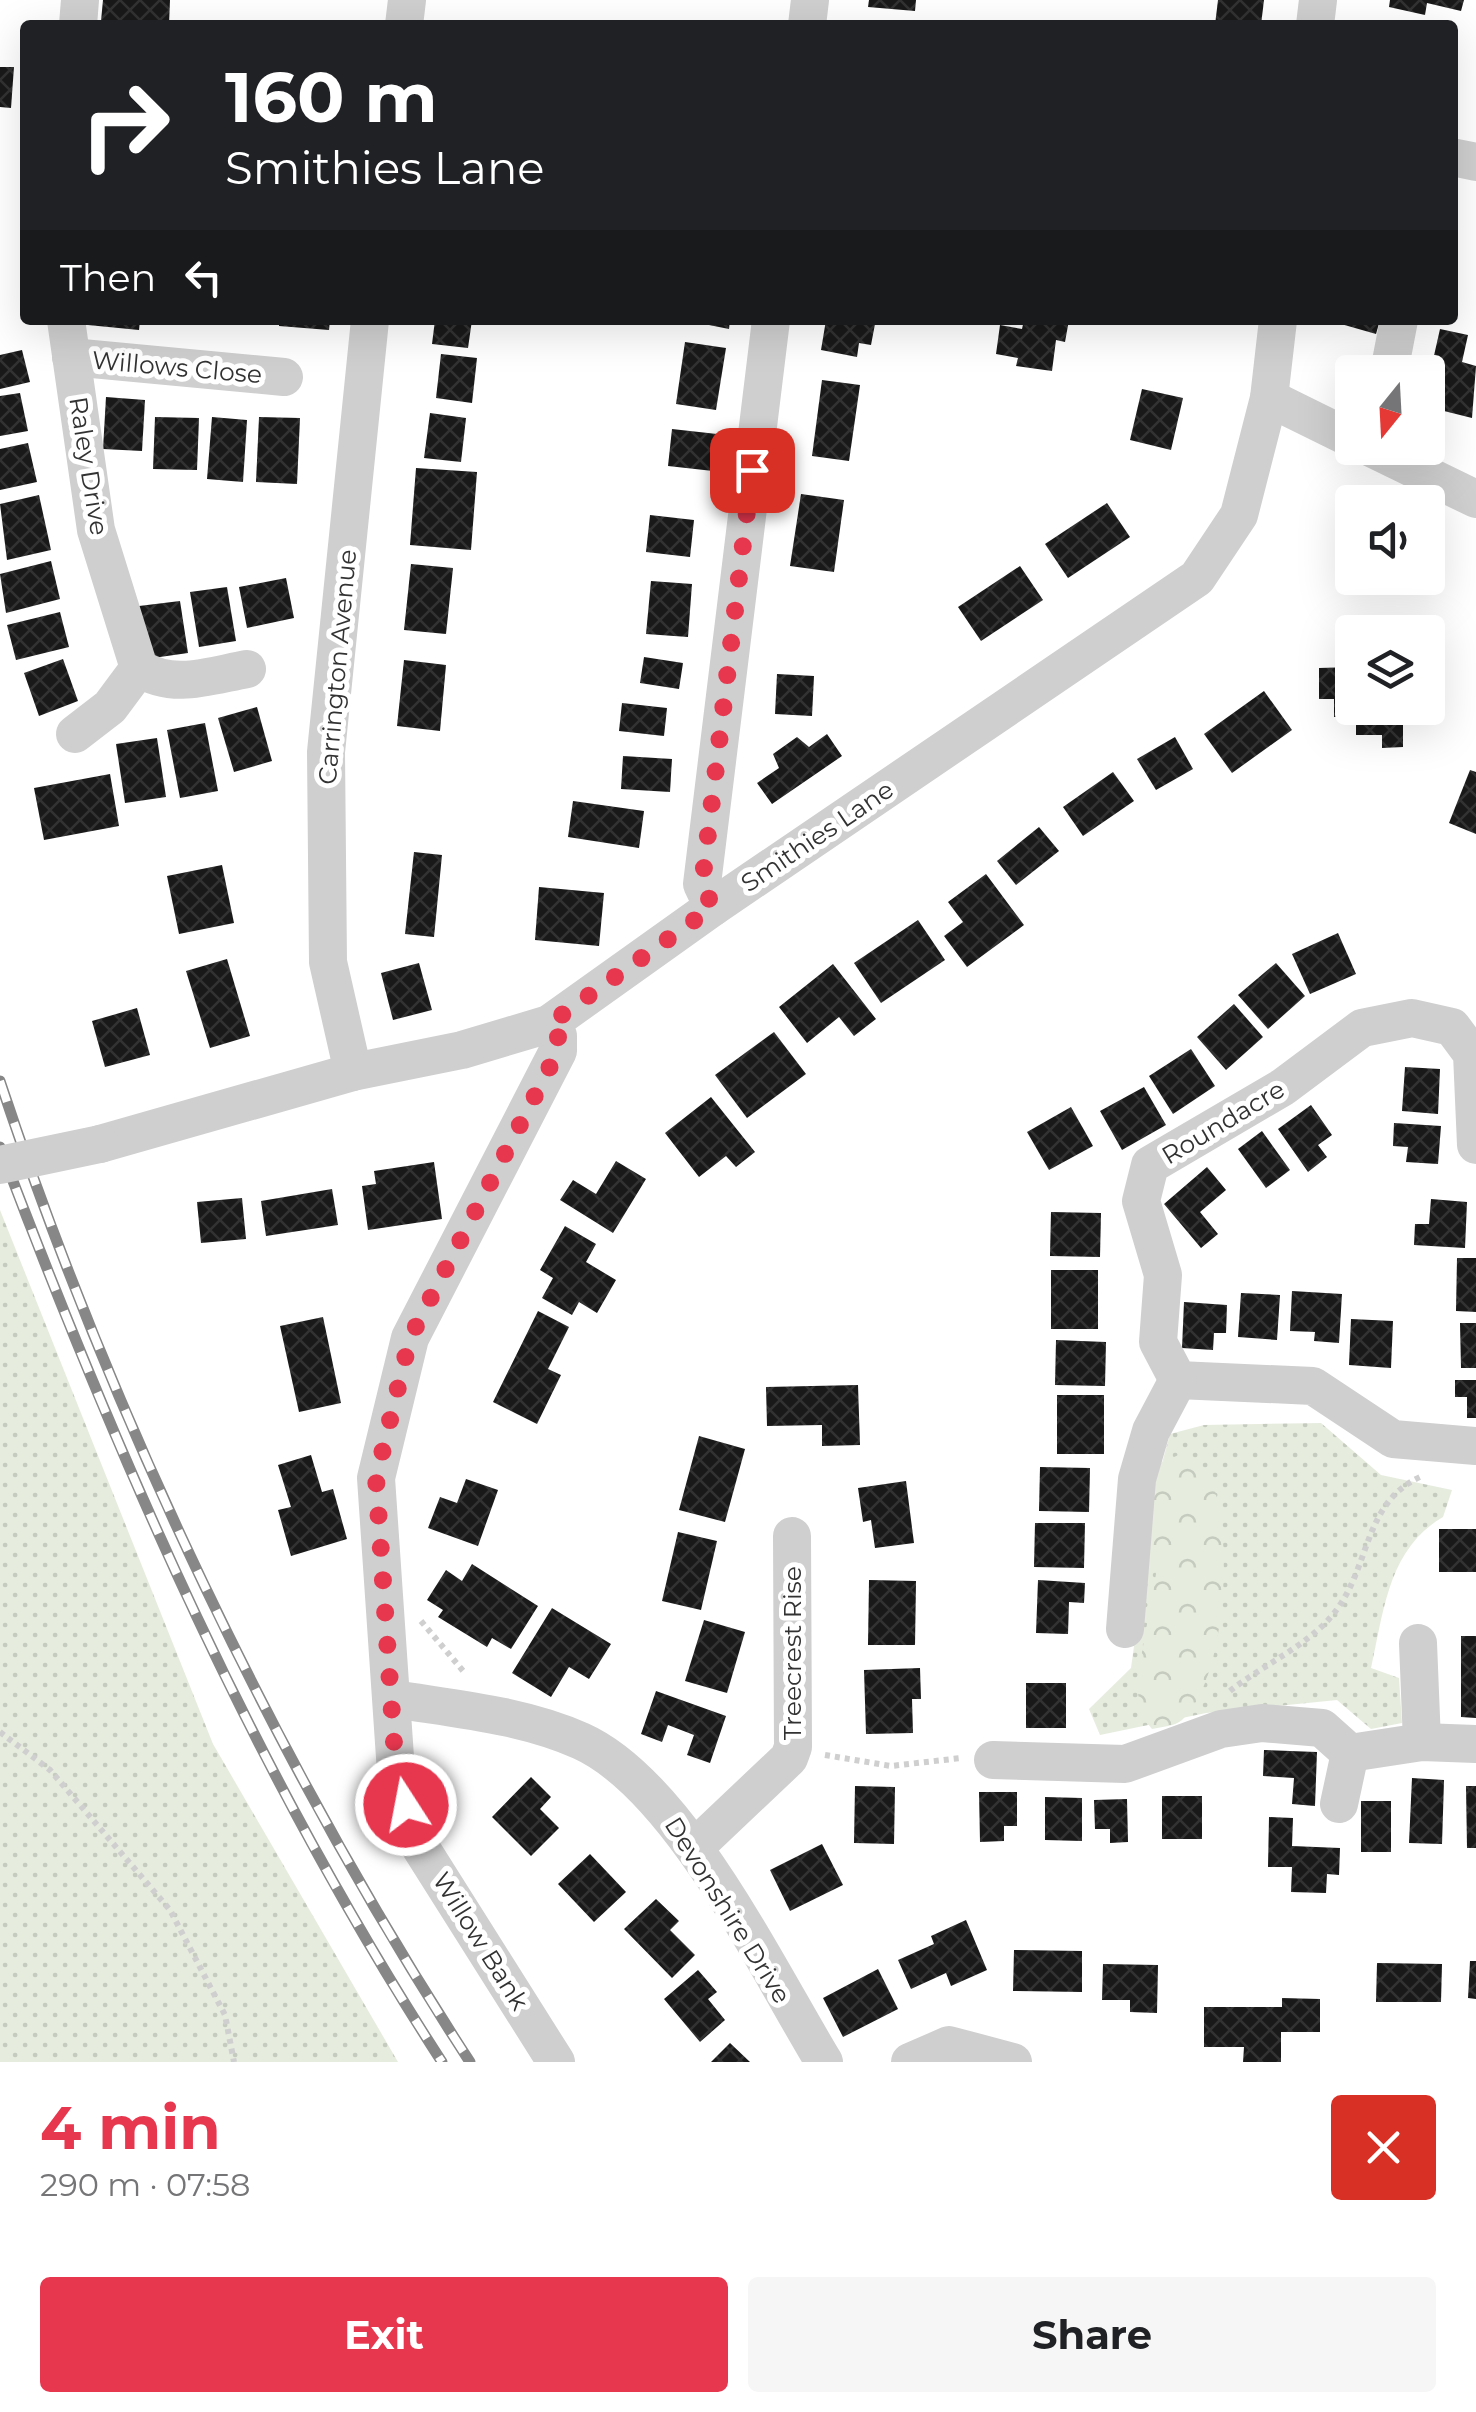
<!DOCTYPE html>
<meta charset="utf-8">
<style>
:root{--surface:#fff;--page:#f6f6f6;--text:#202124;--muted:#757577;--accent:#e7374f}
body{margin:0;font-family:Montserrat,sans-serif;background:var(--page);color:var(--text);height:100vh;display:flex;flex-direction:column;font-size:38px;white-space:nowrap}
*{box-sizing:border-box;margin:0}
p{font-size:32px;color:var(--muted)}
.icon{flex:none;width:55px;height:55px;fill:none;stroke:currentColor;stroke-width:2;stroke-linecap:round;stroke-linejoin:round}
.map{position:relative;height:2062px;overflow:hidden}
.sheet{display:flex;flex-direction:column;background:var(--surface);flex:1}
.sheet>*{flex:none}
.banner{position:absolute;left:20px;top:20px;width:1438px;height:305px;border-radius:10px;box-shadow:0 10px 40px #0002;background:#202124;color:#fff;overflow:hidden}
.needle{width:65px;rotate:198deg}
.fabs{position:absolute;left:1335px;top:355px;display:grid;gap:20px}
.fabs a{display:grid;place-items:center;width:110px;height:110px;border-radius:10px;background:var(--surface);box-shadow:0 10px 40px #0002;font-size:50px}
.pin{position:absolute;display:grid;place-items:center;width:85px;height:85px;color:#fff;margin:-42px;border-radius:20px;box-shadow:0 5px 15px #0006}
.me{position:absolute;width:110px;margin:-55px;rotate:349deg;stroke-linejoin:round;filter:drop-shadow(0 0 8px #0008)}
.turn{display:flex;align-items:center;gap:35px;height:210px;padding:0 40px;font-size:45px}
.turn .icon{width:130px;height:130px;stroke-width:2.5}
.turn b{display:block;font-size:70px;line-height:85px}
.then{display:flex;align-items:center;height:95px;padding:0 40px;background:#0003;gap:20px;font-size:38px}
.round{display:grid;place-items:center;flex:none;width:105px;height:105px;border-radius:10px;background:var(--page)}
.headline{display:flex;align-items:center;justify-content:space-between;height:170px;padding:0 40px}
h1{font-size:60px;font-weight:700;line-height:75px;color:var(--accent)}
.cta{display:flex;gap:20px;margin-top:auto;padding:20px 40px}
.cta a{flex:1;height:115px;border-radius:10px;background:var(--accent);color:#fff;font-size:40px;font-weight:700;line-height:115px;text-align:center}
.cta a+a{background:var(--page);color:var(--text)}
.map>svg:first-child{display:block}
.grass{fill:url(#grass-dots)}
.forest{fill:url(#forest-crowns)}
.building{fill:url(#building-cross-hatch)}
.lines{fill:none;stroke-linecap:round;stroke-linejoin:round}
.path{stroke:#cfcfcf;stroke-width:6;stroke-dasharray:5 5;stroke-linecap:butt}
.minor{stroke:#cfcfcf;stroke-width:38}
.rail-casing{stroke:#878787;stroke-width:11}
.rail{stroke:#fff;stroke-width:8;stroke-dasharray:22;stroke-linecap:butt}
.minor-bridge{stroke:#cfcfcf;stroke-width:38}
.route{stroke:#e7374f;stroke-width:18;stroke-dasharray:0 32.4}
.labels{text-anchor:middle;stroke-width:10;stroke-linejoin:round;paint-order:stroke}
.street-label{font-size:25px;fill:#323232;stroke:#fff}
</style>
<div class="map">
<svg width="1476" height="2062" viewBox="0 0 1476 2062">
<defs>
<pattern id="grass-dots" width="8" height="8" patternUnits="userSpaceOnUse" patternTransform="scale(2.5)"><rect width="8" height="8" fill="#e6ecde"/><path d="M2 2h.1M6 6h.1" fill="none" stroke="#c6cbbf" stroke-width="1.8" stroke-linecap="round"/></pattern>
<pattern id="forest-crowns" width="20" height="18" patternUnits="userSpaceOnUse" patternTransform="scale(2.5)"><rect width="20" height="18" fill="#e6ecde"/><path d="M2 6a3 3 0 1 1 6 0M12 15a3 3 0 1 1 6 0" fill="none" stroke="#c6cbbf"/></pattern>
<pattern id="building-cross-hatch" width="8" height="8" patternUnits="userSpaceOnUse" patternTransform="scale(2.5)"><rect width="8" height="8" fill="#191919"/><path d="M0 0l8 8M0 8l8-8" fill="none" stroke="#323232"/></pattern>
</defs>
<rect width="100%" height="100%" fill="#fff"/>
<g class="grass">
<path d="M0,1210L213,1744L398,2062H0Z"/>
<path d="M1321,1423L1381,1475L1452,1490L1443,1517C1388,1549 1384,1611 1371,1668L1399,1678L1402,1723L1371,1729L1337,1700L1206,1713L1100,1735L1089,1709L1131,1668L1157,1481L1170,1434L1204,1425Z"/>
</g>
<path class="forest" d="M1183,1453C1192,1461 1206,1469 1211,1480C1234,1533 1227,1679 1182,1720C1175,1726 1162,1727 1152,1729L1140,1714L1137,1680L1156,1574L1145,1523L1156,1465Z"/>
<g class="building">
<path d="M103,0H170L169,25L101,21Z"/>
<path d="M869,0H916L915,11L868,7Z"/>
<path d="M1218,0H1264L1261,25H1215Z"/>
<path d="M1390,0H1464L1461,11L1427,3L1425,15L1389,7Z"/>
<path d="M0,67H14L11,108L0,107Z"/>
<path d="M89,320H140L139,330L88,325Z"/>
<path d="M279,320H330L329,330L279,326Z"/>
<path d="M435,320H472L468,348L432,344Z"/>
<path d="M684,320H730L729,329Z"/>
<path d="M826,320L875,324L871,345L859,343L857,357L821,350Z"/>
<path d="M1024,320H1069L1065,342L1056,340L1052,371L1016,366L1018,358L996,354L1000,325L1022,329Z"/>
<path d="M1343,320H1380L1376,334L1341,324Z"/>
<path d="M1440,329L1468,335L1462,362L1476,366L1472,418L1428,407V382Z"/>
<path d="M685,342L726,348L716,410L676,404Z"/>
<path d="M22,350L30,382L0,389V355Z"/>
<path d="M441,354L477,358L472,403L436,398Z"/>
<path d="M822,380L860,385L849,461L812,456Z"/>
<path d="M1142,389L1183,398L1171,450L1130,440Z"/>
<path d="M20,393L28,431L0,436V396Z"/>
<path d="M106,397L145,400L142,451L103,449Z"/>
<path d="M430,413L466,418L461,462L424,458Z"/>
<path d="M155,417L199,418L197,470L153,469Z"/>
<path d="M212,417L247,420L243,482L207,479Z"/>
<path d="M259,417L300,418L297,484L256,482Z"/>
<path d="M672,429L717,434L713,471L668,466Z"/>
<path d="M28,443L37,482L0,490V449Z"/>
<path d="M416,468L477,472L471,550L410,545Z"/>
<path d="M801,494L844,500L834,572L790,566Z"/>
<path d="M39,495L51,550L7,560L0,504Z"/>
<path d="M1107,503L1130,537L1068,578L1045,544Z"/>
<path d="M650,515L694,520L690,557L646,552Z"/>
<path d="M51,561L60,599L6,613L0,574Z"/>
<path d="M411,564L453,568L446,634L404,630Z"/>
<path d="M1020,566L1043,600L981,641L958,607Z"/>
<path d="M286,578L294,618L247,628L239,587Z"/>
<path d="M651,581L692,584L688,637L646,634Z"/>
<path d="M227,587L236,641L199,647L190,592Z"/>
<path d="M180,601L188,653L146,659L139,606Z"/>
<path d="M60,612L69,647L16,660L7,625Z"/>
<path d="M644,657L683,663L679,689L640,683Z"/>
<path d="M63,659L78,701L39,716L24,673Z"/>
<path d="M404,660L446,665L440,731L397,726Z"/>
<path d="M1352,667V708H1403V747L1382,748V735H1356V717H1334V699H1319V668Z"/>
<path d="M777,674L814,676L812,716L775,714Z"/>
<path d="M1264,691L1292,730L1232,773L1204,734Z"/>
<path d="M622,703L667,708L664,736L619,731Z"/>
<path d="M257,707L272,761L234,772L218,718Z"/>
<path d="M205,723L218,791L180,798L167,730Z"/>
<path d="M827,734L842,756L772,804L757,783L779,768L773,754L797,737L809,747Z"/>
<path d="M1175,737L1193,769L1156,790L1137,759Z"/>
<path d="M157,738L166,797L125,803L116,744Z"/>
<path d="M623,756L672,759L670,792L621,789Z"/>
<path d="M1470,770L1476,772V834L1449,823Z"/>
<path d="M1113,772L1134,801L1083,836L1063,807Z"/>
<path d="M110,774L119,826L44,840L34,788Z"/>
<path d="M573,801L644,811L639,848L568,837Z"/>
<path d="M1039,827L1059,851L1016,885L997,861Z"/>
<path d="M414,852L442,855L434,937L405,934Z"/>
<path d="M222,865L234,923L179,934L167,876Z"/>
<path d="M986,874L1024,925L967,967L944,936L963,922L948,902Z"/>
<path d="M539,887L604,893L599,946L535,940Z"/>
<path d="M918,920L945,960L881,1003L854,963Z"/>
<path d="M1338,933L1356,974L1310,994L1292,954Z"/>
<path d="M227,959L250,1036L210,1048L186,971Z"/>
<path d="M419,963L432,1010L393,1020L381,973Z"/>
<path d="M1276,963L1305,996L1268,1029L1238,995Z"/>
<path d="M833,964L876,1019L854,1036L839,1017L807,1043L779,1007Z"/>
<path d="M1234,1004L1263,1037L1226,1070L1197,1037Z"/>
<path d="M137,1008L150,1055L105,1067L92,1021Z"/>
<path d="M774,1032L806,1074L747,1118L715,1075Z"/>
<path d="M1191,1049L1215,1086L1173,1114L1149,1076Z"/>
<path d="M1405,1067L1440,1069L1438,1114L1402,1111Z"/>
<path d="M1144,1087L1166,1125L1122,1150L1100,1111Z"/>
<path d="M711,1097L755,1152L736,1167L726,1156L699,1177L665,1133Z"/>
<path d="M1311,1105L1332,1135L1318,1145L1327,1157L1308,1172L1278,1129Z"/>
<path d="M1071,1107L1093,1146L1049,1170L1027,1132Z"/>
<path d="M1394,1123L1441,1126L1438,1164L1406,1162L1408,1147L1393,1146Z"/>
<path d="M1262,1131L1290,1170L1266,1188L1238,1149Z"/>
<path d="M616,1161L646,1179L613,1233L560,1200L573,1180L596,1194Z"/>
<path d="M434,1162L442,1219L368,1230L362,1186L376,1184L374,1171Z"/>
<path d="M1207,1167L1226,1190L1200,1212L1218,1234L1201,1248L1164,1204Z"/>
<path d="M332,1189L338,1225L266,1236L261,1201Z"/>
<path d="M242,1198L246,1239L201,1243L197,1202Z"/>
<path d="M1431,1199L1467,1202L1465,1248L1414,1245L1415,1224H1429Z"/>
<path d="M1051,1212L1101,1213L1100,1257L1050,1256Z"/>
<path d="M565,1226L596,1244L586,1262L616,1280L597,1313L579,1302L572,1315L542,1298L553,1278L540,1270Z"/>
<path d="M1457,1258H1476V1312L1456,1311Z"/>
<rect x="1051" y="1270" width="47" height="59"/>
<path d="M1292,1291L1342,1294L1339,1343L1314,1341L1315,1332L1290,1331Z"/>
<path d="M1241,1293L1280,1295L1277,1340L1238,1337Z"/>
<path d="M1184,1302L1227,1305L1226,1333H1214L1213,1350L1182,1348Z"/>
<path d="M538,1311L569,1327L548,1369L561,1375L537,1424L493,1402Z"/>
<path d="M323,1317L341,1403L299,1412L280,1326Z"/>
<path d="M1351,1319L1393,1321L1391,1368L1349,1365Z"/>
<path d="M1460,1323H1476V1368H1461Z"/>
<path d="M1056,1340L1106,1342L1105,1386L1055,1385Z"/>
<path d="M1455,1380H1476V1418H1467V1397H1455Z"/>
<path d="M858,1385L860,1445L822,1446V1425L767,1426L766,1387Z"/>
<rect x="1057" y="1395" width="47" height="59"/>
<path d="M699,1436L745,1449L725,1522L679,1510Z"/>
<path d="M311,1455L322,1492L333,1489L347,1539L291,1556L278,1510L291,1507L278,1465Z"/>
<path d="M1040,1467L1090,1468L1089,1512L1039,1511Z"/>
<path d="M466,1479L498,1490L478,1546L428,1528L440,1497L457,1503Z"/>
<path d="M906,1481L914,1543L875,1548L871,1520L863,1522L858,1488Z"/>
<path d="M1035,1523H1085L1084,1568L1034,1567Z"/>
<rect x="1439" y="1529" width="37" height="43"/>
<path d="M678,1532L717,1541L701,1610L662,1601Z"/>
<path d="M472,1564L538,1606L511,1649L492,1638L487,1647L438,1617L443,1610L427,1600L446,1570L462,1581Z"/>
<path d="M869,1580L916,1581L915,1645H868Z"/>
<path d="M1038,1580L1085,1583L1084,1603L1069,1602L1068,1634L1036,1633Z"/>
<path d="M552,1608L611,1644L589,1679L569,1667L551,1697L512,1673Z"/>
<path d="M704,1620L745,1632L727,1693L685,1681Z"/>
<path d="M1461,1636H1476V1718L1461,1717Z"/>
<path d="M920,1668L921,1699H912L913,1733L866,1734L864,1670Z"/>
<rect x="1026" y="1683" width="40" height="45"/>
<path d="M656,1691L726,1716L710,1763L687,1755L694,1735L668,1725L662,1742L641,1734Z"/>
<path d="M1264,1750L1317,1752L1315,1806L1292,1804L1294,1778L1263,1776Z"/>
<path d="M531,1777L551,1797L540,1809L559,1828L531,1856L492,1817Z"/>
<path d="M1412,1778L1444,1780L1442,1844L1409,1843Z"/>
<path d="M855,1786L895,1787L894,1844L854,1843Z"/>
<path d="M1466,1786H1476V1848H1467Z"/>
<path d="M979,1792H1017V1826H1004V1841L980,1842Z"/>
<rect x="1162" y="1796" width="40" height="43"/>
<path d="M1045,1797L1082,1798V1841L1045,1840Z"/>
<path d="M1127,1799L1128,1842L1110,1843V1829H1095L1094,1800Z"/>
<rect x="1361" y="1801" width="30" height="51"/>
<path d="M1269,1817L1293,1818L1292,1846L1340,1848L1339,1875L1327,1874L1326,1893L1291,1892L1292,1867H1268Z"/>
<path d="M822,1844L843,1885L790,1911L770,1870Z"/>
<path d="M590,1854L626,1892L594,1922L558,1884Z"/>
<path d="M656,1899L679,1921L670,1930L695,1955L672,1978L624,1929Z"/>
<path d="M966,1920L987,1970L951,1986L946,1973L911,1989L898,1960L934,1944L931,1936Z"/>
<path d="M1014,1950L1082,1951V1992L1013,1991Z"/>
<path d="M1470,1961H1476V1999L1468,1998Z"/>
<path d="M1377,1963L1442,1964L1441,2002H1376Z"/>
<path d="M1103,1964L1158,1965L1157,2013L1130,2012V2000H1102Z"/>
<path d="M878,1969L898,2009L843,2037L823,1998Z"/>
<path d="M698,1970L717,1992L708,1999L725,2020L700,2042L664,1999Z"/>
<path d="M1282,1998L1320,1999V2032H1281V2062H1243L1244,2047H1204V2007H1282Z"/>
<path d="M730,2043L750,2062H711Z"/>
</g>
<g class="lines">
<g class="path">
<path d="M421,1621L464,1672"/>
<path d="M1230,1691C1265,1663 1315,1643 1340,1605C1370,1560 1366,1502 1420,1477"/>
<path d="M0,1732L50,1770L170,1910L225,2015L234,2062"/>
<path d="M825,1755L891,1766L961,1758"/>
</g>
<g class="minor">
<path d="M78,25L80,0"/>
<path d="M404,25L407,0"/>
<path d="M807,25L810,0"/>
<path d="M1315,25L1318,0"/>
<path d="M1452,157L1476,162"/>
<path d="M66,320L96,530L139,668C173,690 209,676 247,669"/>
<path d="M71,357L284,377"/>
<path d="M1389,372L1399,320"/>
<path d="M1269,398L1352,439"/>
<path d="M1371,448L1476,499"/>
<path d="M75,734L110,707L139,668"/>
<path d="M713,907L702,884L771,320"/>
<path d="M549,1024L558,1036V1051L410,1338L376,1478L396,1772L414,1837L556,2062"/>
<path d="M353,1072L328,962L326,752L370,320"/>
<path d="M100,1144L353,1072L462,1050L549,1024L713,907L1197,578L1239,515L1269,398L1278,320"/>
<path d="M1476,1145L1472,1054L1452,1027L1412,1018L1362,1028L1283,1087L1150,1165L1141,1201L1163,1275L1158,1342L1178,1380L1313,1386L1393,1439L1476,1446"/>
<path d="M1125,1629L1137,1479L1151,1431L1178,1380"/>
<path d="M1418,1643L1422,1742"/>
<path d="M394,1699C456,1709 523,1715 581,1741C679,1785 768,1970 824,2062"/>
<path d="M1350,1753L1422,1742L1476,1744"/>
<path d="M993,1760L1125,1764L1221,1729L1262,1723L1322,1728L1350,1753L1339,1804"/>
<path d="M694,1848L789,1758L793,1747L792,1536"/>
<path d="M910,2062L949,2045L1013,2062"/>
</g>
<g class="rail-casing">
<g id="rail">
<path d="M0,1081C110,1413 279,1769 470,2062"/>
<path d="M0,1147C120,1464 257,1777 442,2062"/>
</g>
</g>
<use href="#rail" class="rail"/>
<path class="minor-bridge" d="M0,1165L100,1144"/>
</g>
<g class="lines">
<path class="route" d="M406,1805L396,1772L376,1478L410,1338L558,1051V1036L549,1024L713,907L702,884L752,470"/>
</g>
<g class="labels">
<g class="street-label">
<text transform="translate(177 367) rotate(5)" y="9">Willows Close</text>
<text transform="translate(89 466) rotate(81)" y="9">Raley Drive</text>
<text transform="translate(337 667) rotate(-85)" y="9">Carrington Avenue</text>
<text transform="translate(817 836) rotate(-34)" y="9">Smithies Lane</text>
<text transform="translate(1223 1122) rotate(-31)" y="9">Roundacre</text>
<text transform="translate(792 1653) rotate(-90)" y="9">Treecrest Rise</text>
<text transform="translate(728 1910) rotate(58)" y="9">Devonshire Drive</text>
<text transform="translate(481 1941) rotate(58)" y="9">Willow Bank</text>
</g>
</g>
</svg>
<div class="fabs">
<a><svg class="needle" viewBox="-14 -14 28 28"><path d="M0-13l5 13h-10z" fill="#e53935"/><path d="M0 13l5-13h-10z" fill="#757577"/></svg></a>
<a><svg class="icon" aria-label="sound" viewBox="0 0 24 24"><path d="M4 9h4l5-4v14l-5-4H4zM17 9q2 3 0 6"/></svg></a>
<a><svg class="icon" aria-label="layers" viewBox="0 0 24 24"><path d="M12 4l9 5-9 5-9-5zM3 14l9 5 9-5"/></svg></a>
</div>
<div class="pin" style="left:752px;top:470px;background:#d93025"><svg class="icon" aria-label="arrive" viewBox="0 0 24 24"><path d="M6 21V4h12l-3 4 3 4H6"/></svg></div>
<svg class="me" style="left:406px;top:1805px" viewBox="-20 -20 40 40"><circle r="17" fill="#e7374f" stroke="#fff" stroke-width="3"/><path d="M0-11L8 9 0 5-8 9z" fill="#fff"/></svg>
<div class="banner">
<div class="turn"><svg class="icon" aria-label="right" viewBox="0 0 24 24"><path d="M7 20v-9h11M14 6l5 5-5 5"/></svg><div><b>160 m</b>Smithies Lane</div></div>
<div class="then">Then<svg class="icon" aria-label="left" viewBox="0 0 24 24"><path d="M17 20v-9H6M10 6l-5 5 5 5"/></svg></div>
</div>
</div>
<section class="sheet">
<div class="headline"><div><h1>4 min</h1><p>290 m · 07:58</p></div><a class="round" style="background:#d93025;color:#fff"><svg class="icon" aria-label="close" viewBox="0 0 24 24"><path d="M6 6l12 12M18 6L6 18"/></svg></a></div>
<div class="cta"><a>Exit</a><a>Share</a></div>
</section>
